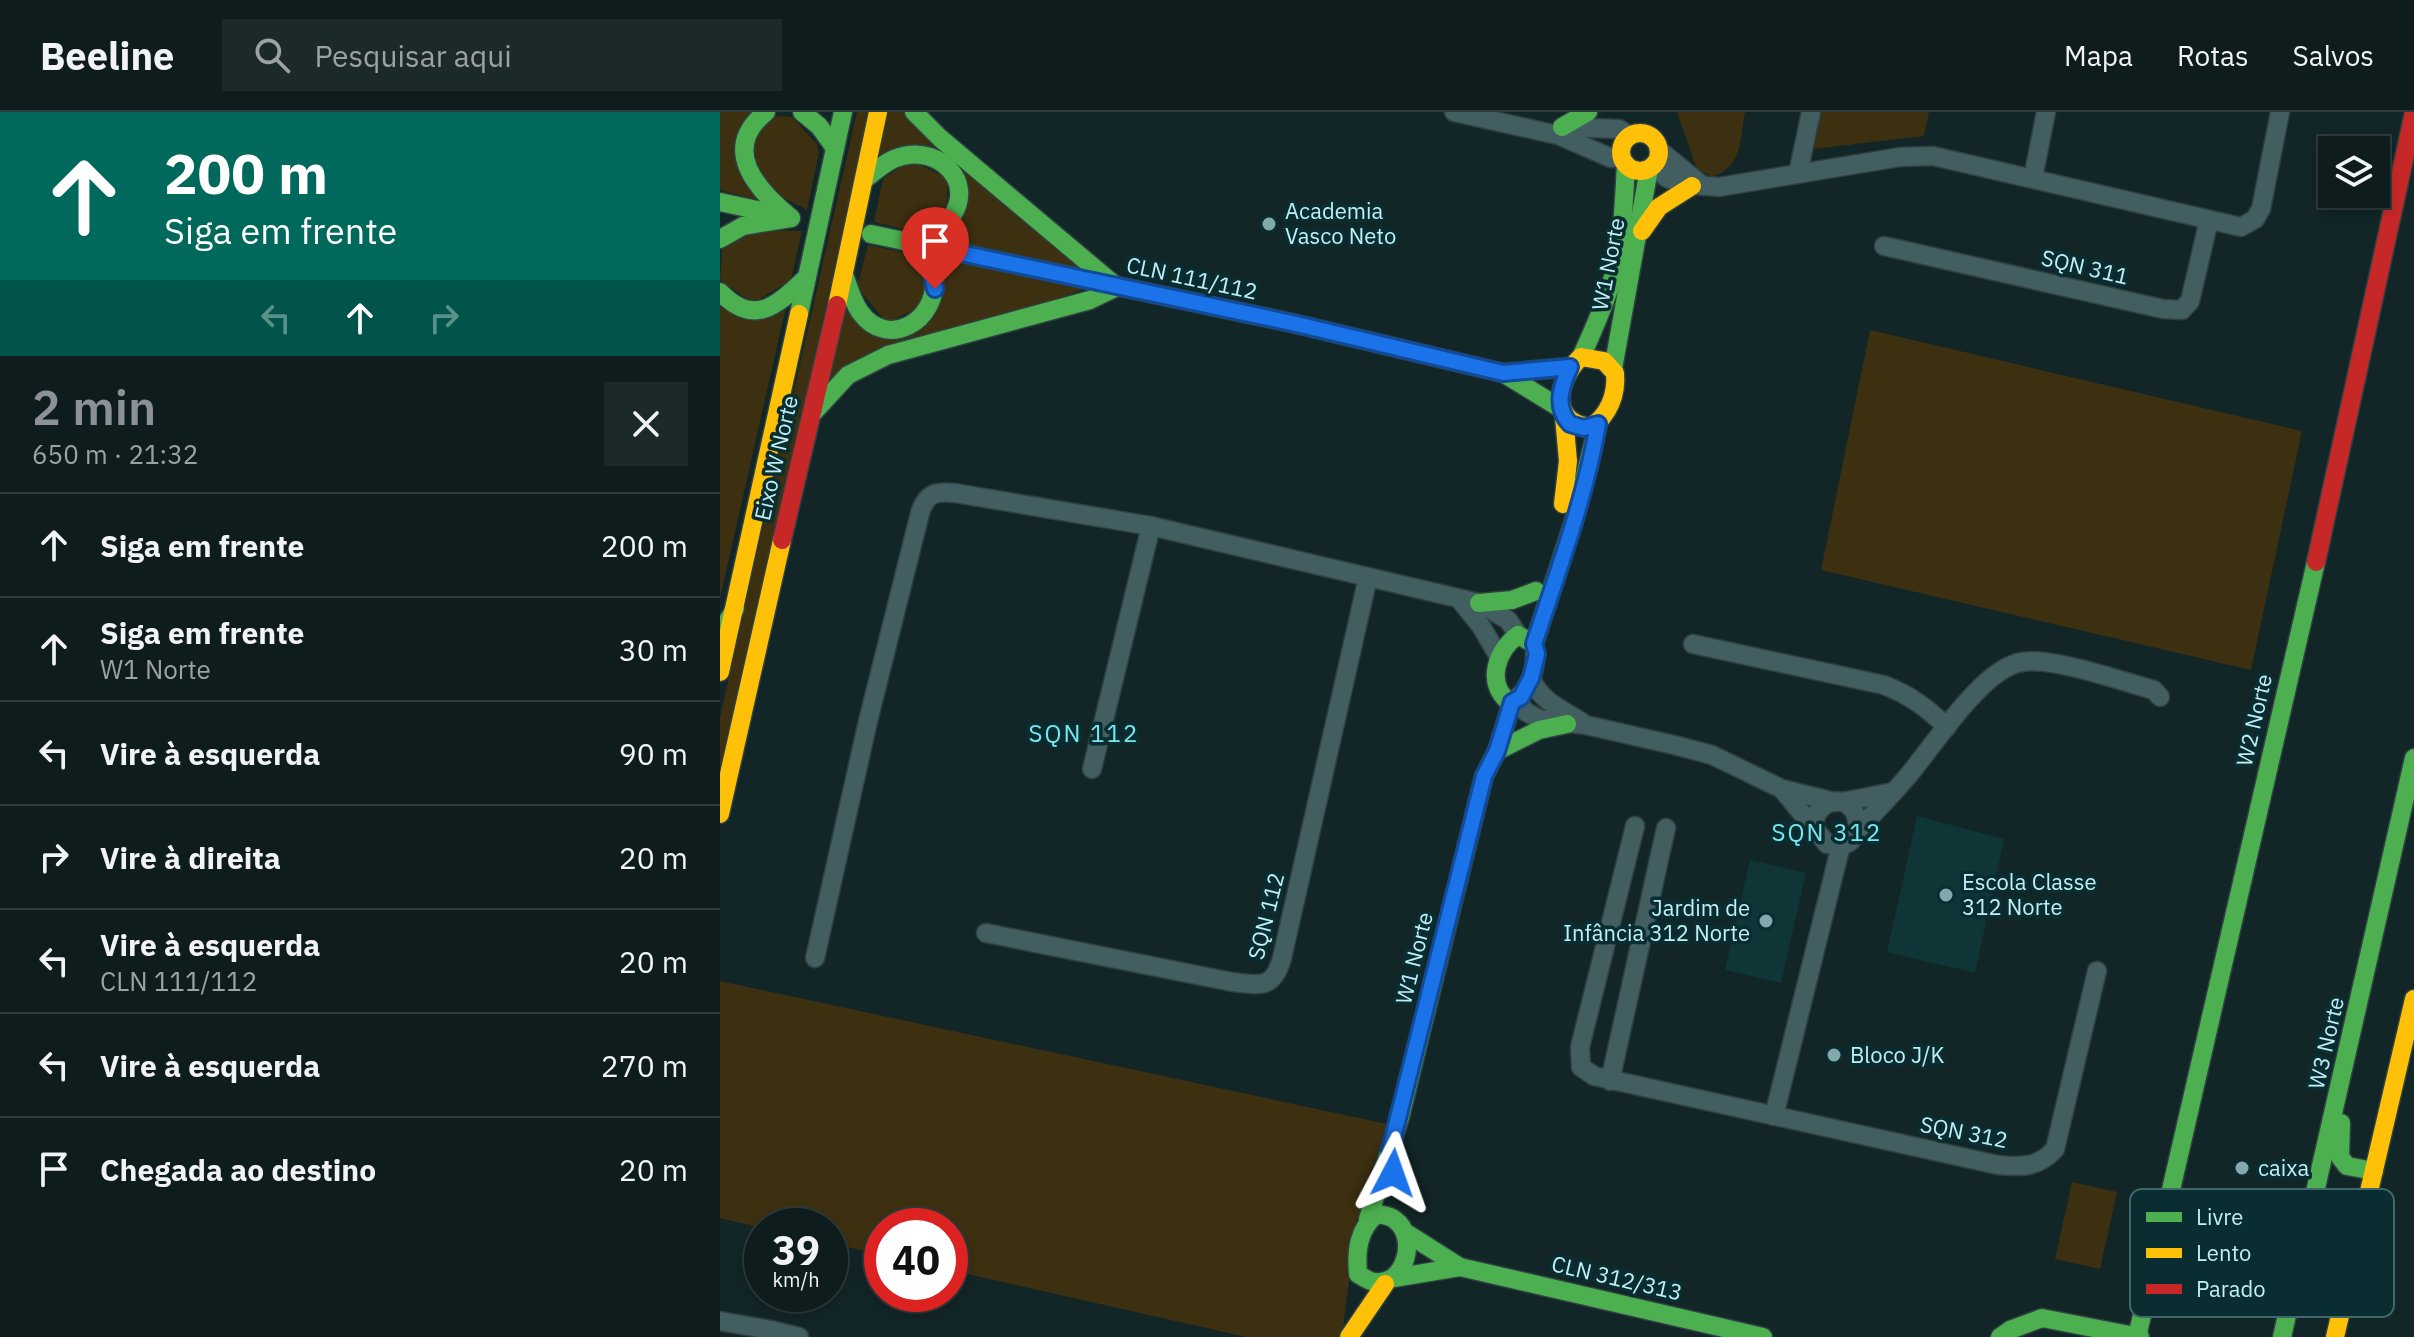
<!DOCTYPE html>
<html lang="pt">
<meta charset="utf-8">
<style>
:root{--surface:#0e1c1d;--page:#1c292a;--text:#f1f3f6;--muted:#9ba1a4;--line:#2e3a3b;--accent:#8c9099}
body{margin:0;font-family:"IBM Plex Sans",sans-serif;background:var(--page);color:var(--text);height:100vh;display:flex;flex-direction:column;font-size:30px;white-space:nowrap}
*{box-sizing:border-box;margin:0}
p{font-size:26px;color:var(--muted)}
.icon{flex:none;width:44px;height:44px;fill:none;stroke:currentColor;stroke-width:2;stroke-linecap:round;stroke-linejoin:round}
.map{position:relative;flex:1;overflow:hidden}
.details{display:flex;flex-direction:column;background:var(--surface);width:720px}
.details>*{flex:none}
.banner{background:#00695c;color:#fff;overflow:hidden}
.tools{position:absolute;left:1598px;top:24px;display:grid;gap:16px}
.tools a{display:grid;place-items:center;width:72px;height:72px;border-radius:0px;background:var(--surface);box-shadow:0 4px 12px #0003,0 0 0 2px var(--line);font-size:40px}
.speed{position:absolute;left:24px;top:1096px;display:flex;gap:16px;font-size:40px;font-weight:700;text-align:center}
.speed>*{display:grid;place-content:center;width:104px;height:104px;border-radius:50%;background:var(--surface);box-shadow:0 4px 12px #0003,0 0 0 2px var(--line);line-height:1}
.speed small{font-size:20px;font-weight:400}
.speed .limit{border:12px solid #d22;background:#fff;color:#111}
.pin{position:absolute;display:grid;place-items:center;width:68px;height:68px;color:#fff;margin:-82px -34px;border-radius:50% 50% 50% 0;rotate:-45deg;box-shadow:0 0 8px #0007}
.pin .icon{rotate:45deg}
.me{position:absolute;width:88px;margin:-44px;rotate:4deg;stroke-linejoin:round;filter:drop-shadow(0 0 6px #0008)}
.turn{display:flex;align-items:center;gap:28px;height:168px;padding:0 32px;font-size:36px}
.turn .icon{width:104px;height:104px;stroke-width:2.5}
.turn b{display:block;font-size:56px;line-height:68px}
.lanes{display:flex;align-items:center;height:76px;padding:0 32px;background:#0003;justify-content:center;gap:40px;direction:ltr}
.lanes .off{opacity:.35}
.round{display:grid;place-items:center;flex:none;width:84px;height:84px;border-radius:0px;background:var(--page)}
.head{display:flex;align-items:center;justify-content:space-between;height:136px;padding:0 32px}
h1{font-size:48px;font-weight:600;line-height:60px;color:var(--accent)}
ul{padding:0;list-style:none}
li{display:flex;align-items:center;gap:24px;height:104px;padding:0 32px;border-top:2px solid var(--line)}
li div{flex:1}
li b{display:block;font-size:30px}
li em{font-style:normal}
header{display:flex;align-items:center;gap:48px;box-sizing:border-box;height:112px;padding:0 40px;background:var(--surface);border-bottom:2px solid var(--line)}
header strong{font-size:38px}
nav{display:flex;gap:44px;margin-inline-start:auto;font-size:28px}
.search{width:560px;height:72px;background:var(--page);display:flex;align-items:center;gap:20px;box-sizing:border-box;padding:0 28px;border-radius:0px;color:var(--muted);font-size:30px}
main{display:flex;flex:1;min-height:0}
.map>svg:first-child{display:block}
.built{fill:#0f3537}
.green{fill:#3c3010}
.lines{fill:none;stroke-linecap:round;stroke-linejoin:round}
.street-casing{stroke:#2e4041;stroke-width:21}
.fast-casing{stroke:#2e4041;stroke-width:21}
.slow-casing{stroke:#2e4041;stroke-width:21}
.jam-casing{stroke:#2e4041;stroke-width:21}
.street{stroke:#425e60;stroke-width:18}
.fast{stroke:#4caf50;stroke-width:18}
.slow{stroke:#ffc107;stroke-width:18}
.jam{stroke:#c62828;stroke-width:18}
.route-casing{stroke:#114b97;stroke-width:20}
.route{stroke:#1a73e8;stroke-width:14}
.poi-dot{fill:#83a9ad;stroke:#092d30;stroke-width:3}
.labels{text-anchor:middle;stroke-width:7;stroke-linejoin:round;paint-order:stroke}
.poi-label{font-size:22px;fill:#c0f0f5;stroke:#092d30;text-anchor:start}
.street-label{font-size:22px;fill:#c0f0f5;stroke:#092d30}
.neighbourhood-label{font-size:24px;letter-spacing:2px;fill:#7be6f0;stroke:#092d30}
.key{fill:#092d30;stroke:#40686b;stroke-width:2}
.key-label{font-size:22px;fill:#c0f0f5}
</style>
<header>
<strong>Beeline</strong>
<div class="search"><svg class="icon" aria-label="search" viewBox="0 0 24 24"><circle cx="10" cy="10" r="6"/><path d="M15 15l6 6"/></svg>Pesquisar aqui</div>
<nav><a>Mapa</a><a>Rotas</a><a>Salvos</a></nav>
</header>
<main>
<section class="details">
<div class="banner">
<div class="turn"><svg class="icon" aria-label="ahead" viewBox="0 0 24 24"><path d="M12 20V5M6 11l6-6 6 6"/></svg><div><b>200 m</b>Siga em frente</div></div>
<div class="lanes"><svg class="icon off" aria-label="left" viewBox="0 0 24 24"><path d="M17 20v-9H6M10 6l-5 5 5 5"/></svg><svg class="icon" aria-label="ahead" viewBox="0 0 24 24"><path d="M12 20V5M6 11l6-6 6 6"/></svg><svg class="icon off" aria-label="right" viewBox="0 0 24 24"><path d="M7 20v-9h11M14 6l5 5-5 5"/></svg></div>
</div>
<div class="head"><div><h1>2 min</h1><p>650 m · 21:32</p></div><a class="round"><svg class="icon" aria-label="close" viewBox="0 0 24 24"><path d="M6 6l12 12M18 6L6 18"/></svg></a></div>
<ul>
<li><svg class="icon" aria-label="ahead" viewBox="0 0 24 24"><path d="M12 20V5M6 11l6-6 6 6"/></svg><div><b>Siga em frente</b></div><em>200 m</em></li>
<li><svg class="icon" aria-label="ahead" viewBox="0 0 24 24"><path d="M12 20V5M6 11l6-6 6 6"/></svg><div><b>Siga em frente</b><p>W1 Norte</p></div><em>30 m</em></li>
<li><svg class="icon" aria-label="left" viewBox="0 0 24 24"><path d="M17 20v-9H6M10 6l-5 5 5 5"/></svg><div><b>Vire à esquerda</b></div><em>90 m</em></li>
<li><svg class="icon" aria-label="right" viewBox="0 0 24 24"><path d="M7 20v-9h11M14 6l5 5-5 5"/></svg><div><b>Vire à direita</b></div><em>20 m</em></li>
<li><svg class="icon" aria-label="left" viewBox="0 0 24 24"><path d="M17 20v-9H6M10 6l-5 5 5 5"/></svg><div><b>Vire à esquerda</b><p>CLN 111/112</p></div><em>20 m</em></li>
<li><svg class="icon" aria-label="left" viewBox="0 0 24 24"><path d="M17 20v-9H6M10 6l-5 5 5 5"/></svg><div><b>Vire à esquerda</b></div><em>270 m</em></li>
<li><svg class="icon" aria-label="arrive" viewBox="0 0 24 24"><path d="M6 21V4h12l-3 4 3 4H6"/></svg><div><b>Chegada ao destino</b></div><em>20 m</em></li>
</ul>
</section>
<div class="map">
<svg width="1694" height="1225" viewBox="0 0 1694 1225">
<rect width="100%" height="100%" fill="#122527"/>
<g class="built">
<path d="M1197,704L1284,727L1255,861L1167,840Z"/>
<path d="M1030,748L1086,761L1061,871L1005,858Z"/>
</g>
<g class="green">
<path d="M0,0H32L35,87L0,78Z"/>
<path d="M137,0H149L0,670V605Z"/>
<path d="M168,0H185L374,164L218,129L236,56L157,50Z"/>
<path d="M957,0H1025C1020,28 1023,54 992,65L977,57Z"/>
<path d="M1101,0H1209L1204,24L1093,37Z"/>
<path d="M61,4L72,5L97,32L99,40L87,98L41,74L29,59L33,18L50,5Z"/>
<path d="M190,48L227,66V98L195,120L154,110L163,67Z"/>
<path d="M39,118L82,119L71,168L33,191L0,168L2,137Z"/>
<path d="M148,133L186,141L199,148L208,189L167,211L137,175Z"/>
<path d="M224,147L368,175L105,280L125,186L171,226Z"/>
<path d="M0,193L66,195L0,486Z"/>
<path d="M1150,218L1582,319L1531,558L1101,458Z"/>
<path d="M0,869L667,1012L636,1111L622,1225H526L230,1158V1114H162V1143L110,1131V1114L42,1116L0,1106Z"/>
<path d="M1352,1070L1397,1080L1380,1157L1335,1147Z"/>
</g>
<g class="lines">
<g class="street-casing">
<g id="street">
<path d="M734,0L838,23L891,46H902"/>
<path d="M843,15L899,17L910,24"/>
<path d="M938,37L983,74"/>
<path d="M932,54L947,66L963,72L999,75L1180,45L1213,44L1521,115L1535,107L1541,97L1560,0"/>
<path d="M1078,62L1091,0"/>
<path d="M1313,66L1326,0"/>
<path d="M1164,134L1443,197L1462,198L1470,189L1489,108"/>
<path d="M740,488L761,514L779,545"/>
<path d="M973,532L1164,573C1190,583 1207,596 1227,615"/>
<path d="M811,566C820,589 843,598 863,611"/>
<path d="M797,589L806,600L819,607L866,613L954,633L992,643L1062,677L1115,690"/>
<path d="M372,657L431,414"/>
<path d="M1062,677L1107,732C1154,744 1141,673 1105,693C1097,698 1095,705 1094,715"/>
<path d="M1122,690L1173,680"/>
<path d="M915,714L860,935L861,955L874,964L1278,1053C1302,1055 1318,1056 1335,1037L1377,859"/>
<path d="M1137,719C1154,701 1171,684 1187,665C1213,635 1262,556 1302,550C1335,545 1400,569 1434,578L1440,585"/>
<path d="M266,821L512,870C540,873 553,878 562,846L648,465"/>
<path d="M95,846L148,609L200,401C206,381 216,379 235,381L431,414L759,491L788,508L798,523"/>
<path d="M890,969L946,716"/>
<path d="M1054,1004L1121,733"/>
<path d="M0,1209L51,1218"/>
<path d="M49,1225L51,1218L79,1225"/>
</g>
</g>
<g class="fast-casing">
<g id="fast">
<path d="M46,0C0,37 36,77 71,106"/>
<path d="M82,0L99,14L115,36"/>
<path d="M842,15L868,0"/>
<path d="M0,90L65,104"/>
<path d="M151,122L572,211L783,261L850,255"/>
<path d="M0,127L23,114L71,106"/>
<path d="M125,165C129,177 133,190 140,200C168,239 218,208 214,166C213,154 204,143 198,132C210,124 224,116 232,104C255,69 219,35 183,44C168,47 157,58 145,67"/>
<path d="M0,180C35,216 57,193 87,165"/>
<path d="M79,202L123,0"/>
<path d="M861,245C874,217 887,188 895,158C903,123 904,87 906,52"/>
<path d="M893,257L929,57"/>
<path d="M783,261L840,296"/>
<path d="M94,300L128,263L168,243L370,188L397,175L220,26L194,0"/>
<path d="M759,491L792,488L816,479"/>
<path d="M0,521L15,497"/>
<path d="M798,523L814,532C818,552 811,583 789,590C765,571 777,538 798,523Z"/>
<path d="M814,532L855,405L878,312"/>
<path d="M777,639L819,618L847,612"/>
<path d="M1621,1011L1620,1045L1627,1054L1654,1059"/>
<path d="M657,1102C663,1103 671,1104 675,1108C698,1124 686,1174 655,1170C650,1170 643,1165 638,1162C636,1139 638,1117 657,1102Z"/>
<path d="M648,1107L680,1005L764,664L777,639L792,590"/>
<path d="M688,1122L740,1155L1043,1225"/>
<path d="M674,1166L740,1155"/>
<path d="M1280,1225L1290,1218L1322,1206L1420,1225"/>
<path d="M1417,1225L1596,450"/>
<path d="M1562,1225L1694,646"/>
</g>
</g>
<g class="slow-casing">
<g id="slow">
<circle cx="920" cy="40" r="19"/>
<path d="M922,119L939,95L972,74"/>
<path d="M117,193L158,0"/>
<path d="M861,245L884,249L895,261C897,282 889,303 871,315C828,311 837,267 861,245Z"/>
<path d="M843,392L848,349L844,305"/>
<path d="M0,560L79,202"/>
<path d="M0,702L62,428"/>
<path d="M629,1225L665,1172"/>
<path d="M1615,1225L1694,887"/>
</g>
</g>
<g class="jam-casing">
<g id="jam">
<path d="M62,428L117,193"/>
<path d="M1596,450L1694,1"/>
</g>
</g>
<use href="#street" class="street"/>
<use href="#fast" class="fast"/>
<use href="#slow" class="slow"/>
<use href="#jam" class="jam"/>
</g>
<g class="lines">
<g class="route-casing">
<path id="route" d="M215,177L209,151L198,132L572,211L783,261L850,255C841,274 834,295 850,312L864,316L878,312C865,387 838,459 814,532L817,542L811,566L801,585L792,590L777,639L764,664L670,1038L673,1061"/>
</g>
<use href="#route" class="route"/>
</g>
<g class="poi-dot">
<circle cx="549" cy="112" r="8"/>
<circle cx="1226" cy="783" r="8"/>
<circle cx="1046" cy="809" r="8"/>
<circle cx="1114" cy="943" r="8"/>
<circle cx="1522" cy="1056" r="8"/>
</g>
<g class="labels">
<g class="poi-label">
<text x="565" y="107">Academia<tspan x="565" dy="25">Vasco Neto</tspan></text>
<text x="1242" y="778">Escola Classe<tspan x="1242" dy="25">312 Norte</tspan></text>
<text x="1030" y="804" text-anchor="end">Jardim de<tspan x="1030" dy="25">Infância 312 Norte</tspan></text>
<text x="1130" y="951">Bloco J/K</text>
<text x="1538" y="1064">caixa</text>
</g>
<g class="street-label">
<text transform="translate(888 152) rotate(-79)" y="8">W1 Norte</text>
<text transform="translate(1365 155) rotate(13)" y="8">SQN 311</text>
<text transform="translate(472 166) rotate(12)" y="8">CLN 111/112</text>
<text transform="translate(56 346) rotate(-77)" y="8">Eixo W Norte</text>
<text transform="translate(1534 608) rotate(-77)" y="8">W2 Norte</text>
<text transform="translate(546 804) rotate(-76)" y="8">SQN 112</text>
<text transform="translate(694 846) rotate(-76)" y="8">W1 Norte</text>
<text transform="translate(1606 931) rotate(-77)" y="8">W3 Norte</text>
<text transform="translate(1244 1020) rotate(11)" y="8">SQN 312</text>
<text transform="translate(897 1166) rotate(13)" y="8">CLN 312/313</text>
</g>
<g class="neighbourhood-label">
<text x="364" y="630">SQN 112</text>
<text x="1107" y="729">SQN 312</text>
</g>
</g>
<rect x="1410" y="1077" width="264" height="128" rx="12" class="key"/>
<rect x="1426" y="1100" width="36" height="10" fill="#4caf50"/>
<rect x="1426" y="1136" width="36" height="10" fill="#ffc107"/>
<rect x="1426" y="1172" width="36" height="10" fill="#c62828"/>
<g class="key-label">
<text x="1476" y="1113">Livre</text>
<text x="1476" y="1149">Lento</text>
<text x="1476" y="1185">Parado</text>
</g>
</svg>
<div class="tools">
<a><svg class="icon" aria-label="layers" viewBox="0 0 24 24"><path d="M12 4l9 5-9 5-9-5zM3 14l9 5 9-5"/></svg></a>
</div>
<div class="speed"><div>39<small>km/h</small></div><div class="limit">40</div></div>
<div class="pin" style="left:215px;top:177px;background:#d93025"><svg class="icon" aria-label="arrive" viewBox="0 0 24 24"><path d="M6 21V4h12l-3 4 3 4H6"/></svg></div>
<svg class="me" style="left:673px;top:1061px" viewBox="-20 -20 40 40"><path d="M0-17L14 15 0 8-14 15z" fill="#1a73e8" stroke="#fff" stroke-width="4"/></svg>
</div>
</main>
